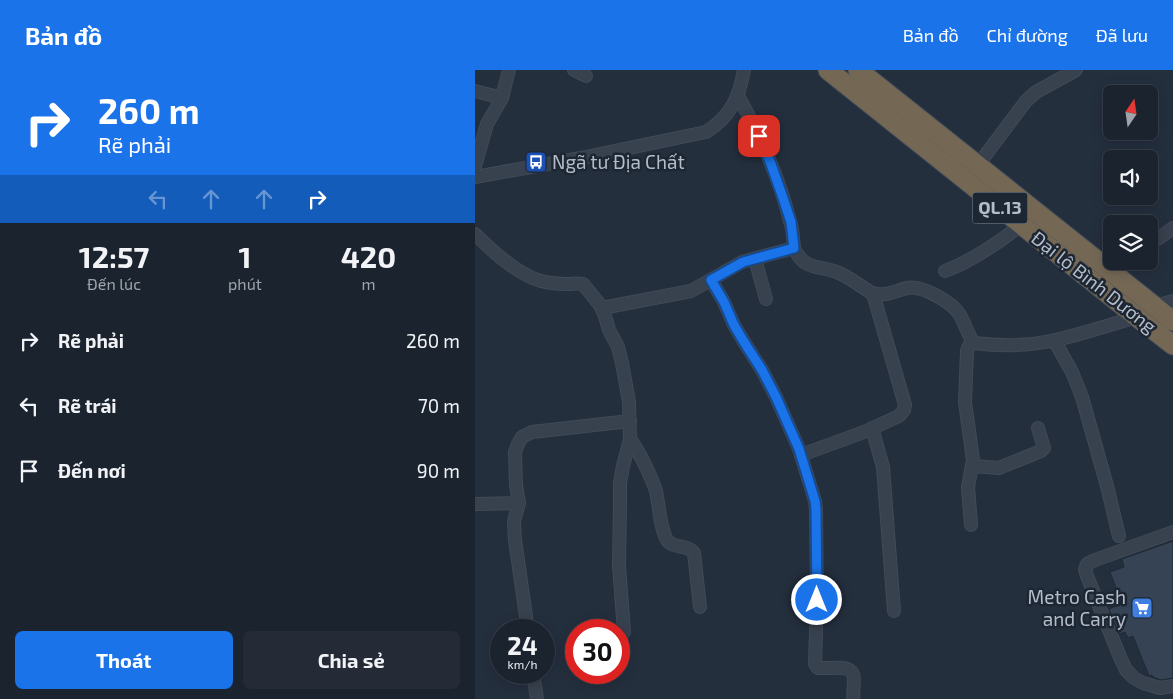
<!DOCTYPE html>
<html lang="vi">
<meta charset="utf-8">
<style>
:root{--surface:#1b232e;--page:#242b36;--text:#f1f3f6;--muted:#a0a4aa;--line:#39404a;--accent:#1a73e8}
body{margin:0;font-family:"Exo 2",sans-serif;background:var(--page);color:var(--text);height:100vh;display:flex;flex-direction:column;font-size:19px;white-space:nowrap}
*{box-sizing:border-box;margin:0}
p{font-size:16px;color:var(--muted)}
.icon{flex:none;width:28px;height:28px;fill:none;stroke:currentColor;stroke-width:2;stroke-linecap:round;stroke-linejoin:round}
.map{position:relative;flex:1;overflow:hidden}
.side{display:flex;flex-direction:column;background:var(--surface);width:475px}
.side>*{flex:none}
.hud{background:#1a73e8;color:#fff;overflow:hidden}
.needle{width:32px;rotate:13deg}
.controls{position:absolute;left:628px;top:15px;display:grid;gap:10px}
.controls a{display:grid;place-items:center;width:55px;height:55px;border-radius:8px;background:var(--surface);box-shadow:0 2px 12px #0003,0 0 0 1px var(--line);font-size:25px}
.speed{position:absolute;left:15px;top:549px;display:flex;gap:10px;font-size:25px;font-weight:700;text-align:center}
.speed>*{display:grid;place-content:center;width:65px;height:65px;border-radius:50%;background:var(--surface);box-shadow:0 2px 12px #0003,0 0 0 1px var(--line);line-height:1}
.speed small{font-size:12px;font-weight:400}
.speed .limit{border:8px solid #d22;background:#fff;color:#111}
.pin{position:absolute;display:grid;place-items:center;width:42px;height:42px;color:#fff;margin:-21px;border-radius:10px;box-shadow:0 2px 8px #0006}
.me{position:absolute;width:55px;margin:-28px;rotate:0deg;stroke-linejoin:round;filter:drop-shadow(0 0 4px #0008)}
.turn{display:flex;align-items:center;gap:18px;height:105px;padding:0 15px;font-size:22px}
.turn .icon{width:65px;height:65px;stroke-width:2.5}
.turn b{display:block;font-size:35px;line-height:42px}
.lanes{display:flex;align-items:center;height:48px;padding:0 15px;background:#0003;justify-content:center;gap:25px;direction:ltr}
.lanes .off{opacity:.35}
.eta{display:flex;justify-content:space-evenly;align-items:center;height:85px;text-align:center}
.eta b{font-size:30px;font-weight:700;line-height:35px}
.button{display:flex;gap:10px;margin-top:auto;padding:10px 15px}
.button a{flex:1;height:58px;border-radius:8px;background:var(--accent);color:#fff;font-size:20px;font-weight:700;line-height:58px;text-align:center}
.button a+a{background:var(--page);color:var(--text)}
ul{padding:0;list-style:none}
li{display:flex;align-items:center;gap:15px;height:65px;padding:0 15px}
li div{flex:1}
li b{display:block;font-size:19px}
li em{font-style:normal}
header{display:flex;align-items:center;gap:30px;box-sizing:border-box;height:70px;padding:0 25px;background:var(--accent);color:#fff}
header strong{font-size:24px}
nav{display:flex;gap:28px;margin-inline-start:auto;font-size:18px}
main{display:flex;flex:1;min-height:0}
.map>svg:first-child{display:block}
.building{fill:#364354;stroke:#1f2835}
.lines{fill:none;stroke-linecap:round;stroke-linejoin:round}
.minor-casing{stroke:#414a57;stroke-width:14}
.highway-casing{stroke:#434c59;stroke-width:21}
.minor{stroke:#38414e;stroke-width:12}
.highway{stroke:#746855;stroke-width:19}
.route-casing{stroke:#114b97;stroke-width:12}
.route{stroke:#1a73e8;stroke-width:9}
.labels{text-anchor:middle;stroke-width:5;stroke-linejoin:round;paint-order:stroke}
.shield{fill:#1d2633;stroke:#878f9c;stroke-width:1}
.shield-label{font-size:18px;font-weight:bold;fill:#b4bcc9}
.poi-label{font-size:19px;fill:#b4bcc9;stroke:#1d2633;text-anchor:start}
.street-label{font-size:19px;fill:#b4bcc9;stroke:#1d2633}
</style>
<header>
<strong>Bản đồ</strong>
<nav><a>Bản đồ</a><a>Chỉ đường</a><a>Đã lưu</a></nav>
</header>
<main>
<section class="side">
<div class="hud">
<div class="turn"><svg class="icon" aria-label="right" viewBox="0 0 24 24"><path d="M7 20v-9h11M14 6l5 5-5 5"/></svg><div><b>260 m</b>Rẽ phải</div></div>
<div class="lanes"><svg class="icon off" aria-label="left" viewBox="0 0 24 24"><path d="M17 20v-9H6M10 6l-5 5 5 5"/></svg><svg class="icon off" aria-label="ahead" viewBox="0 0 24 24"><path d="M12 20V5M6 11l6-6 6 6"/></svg><svg class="icon off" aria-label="ahead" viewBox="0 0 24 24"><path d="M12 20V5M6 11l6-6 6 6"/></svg><svg class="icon" aria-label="right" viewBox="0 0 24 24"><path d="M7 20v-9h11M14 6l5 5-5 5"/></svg></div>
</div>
<div class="eta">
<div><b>12:57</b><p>Đến lúc</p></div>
<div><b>1</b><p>phút</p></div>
<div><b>420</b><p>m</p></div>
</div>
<ul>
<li><svg class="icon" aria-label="right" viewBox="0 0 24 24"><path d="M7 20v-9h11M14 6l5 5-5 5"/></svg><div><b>Rẽ phải</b></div><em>260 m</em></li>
<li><svg class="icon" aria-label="left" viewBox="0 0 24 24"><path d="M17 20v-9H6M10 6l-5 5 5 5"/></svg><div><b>Rẽ trái</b></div><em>70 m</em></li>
<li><svg class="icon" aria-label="arrive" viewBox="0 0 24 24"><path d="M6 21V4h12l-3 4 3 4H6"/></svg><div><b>Đến nơi</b></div><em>90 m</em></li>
</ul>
<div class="button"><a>Thoát</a><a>Chia sẻ</a></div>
</section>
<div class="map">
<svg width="698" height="629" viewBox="0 0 698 629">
<rect width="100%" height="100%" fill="#242f3e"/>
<path class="building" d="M698,471V608L686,610L678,607L677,605L674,606L658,566L653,568L650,562L644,564L634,539L647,534L635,502L649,497L647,489Z"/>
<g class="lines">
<g class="minor-casing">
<g id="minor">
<path d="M99,0L111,6"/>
<path d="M0,21L27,28"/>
<path d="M503,95L551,31L561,22L601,0"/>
<path d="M0,96L12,54L27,28L34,0"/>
<path d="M0,107L106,88L231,62C256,46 264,28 269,0"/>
<path d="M0,164C17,181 43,205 66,211C74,213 84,214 93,214C98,214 103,213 108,214L125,235L130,246L134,260L143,277L147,293L154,332L155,369L148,396L145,413V435L144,495L149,562"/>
<path d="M674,174L684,168L698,158"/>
<path d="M319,178C330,202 343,194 364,203C376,208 386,217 397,223C410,227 420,221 432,218C447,215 477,232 485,245C490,254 493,265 499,273C523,276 552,276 576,271C605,265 634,255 662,247"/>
<path d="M280,189L291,229"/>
<path d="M470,201C497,191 523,173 546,155"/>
<path d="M236,210L249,232L259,255L269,272L287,300L301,327L324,379L340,431L341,439L342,530L340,594L343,598C352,599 374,594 378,604C380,609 378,623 378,629"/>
<path d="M680,236L698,231"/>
<path d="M127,238L216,221L267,192L319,178C318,169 318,159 315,151C304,107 285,65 263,26"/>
<path d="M579,270L597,302L607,327L632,416L644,466"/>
<path d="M397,358L408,397L419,541"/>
<path d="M155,369C164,381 176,406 181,421C184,434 185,459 192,470C198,479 213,474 219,483L225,537"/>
<path d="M326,385L389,362L424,346L429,340L430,335L399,227L400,224"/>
<path d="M497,396L524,398L566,381L569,378L563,358"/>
<path d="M0,434L44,433"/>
<path d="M496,455L493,417L498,390L490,332L492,281L494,276L499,273"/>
<path d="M698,462L620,490L612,494L610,499L612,506L645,587L651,600L659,608L668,613L685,618L698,616"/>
<path d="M53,560L40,470L39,451L44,433L41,415L40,382L43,374L47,367L57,362L155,351"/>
<path d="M58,602L62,629"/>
</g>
</g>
<g class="highway-casing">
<g id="highway">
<path d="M353,0L662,247L698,275"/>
<path d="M383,0L698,251"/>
</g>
</g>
<use href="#minor" class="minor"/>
<use href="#highway" class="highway"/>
</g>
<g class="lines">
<g class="route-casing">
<path id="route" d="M284,66L296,94L308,128L316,152L319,178L268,192L236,210L249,232L259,255L269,272L287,300L301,327L324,379L340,431L341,439L342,530"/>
</g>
<use href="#route" class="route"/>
</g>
<defs>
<g id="bus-square" transform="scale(1.125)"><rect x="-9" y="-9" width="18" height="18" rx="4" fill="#1a4fb4" stroke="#1d2633"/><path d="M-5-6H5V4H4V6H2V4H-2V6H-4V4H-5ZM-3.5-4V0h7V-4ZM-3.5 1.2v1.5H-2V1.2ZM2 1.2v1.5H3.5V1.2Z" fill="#fff"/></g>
<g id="supermarket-square" transform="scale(1.125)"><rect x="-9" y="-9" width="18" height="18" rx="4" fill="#3f7fe0" stroke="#1d2633"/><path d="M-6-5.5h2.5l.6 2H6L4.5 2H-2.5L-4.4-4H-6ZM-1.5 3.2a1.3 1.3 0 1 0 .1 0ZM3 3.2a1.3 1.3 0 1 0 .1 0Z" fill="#fff"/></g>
</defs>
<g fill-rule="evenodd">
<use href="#bus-square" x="61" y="92"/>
<use href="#supermarket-square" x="667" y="538"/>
</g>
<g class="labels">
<rect class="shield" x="497.5" y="122.5" width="55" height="31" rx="4"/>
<g class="shield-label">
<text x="525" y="144">QL.13</text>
</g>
<g class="poi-label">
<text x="77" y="99">Ngã tư Địa Chất</text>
<text x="651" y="534" text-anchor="end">Metro Cash<tspan x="651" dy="22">and Carry</tspan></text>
</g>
<g class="street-label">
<text transform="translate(619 212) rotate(38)" y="7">Đại lộ Bình Dương</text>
</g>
</g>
</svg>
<div class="controls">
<a><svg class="needle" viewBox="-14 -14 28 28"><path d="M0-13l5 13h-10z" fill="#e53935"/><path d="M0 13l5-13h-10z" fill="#a0a4aa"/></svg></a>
<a><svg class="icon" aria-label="sound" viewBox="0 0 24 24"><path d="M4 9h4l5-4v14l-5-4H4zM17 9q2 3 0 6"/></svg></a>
<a><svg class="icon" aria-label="layers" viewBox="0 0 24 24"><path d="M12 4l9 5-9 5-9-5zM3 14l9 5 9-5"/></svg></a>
</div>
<div class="speed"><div>24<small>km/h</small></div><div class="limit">30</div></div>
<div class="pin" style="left:284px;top:66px;background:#d93025"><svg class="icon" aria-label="arrive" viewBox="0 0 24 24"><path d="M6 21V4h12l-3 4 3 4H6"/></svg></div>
<svg class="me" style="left:342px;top:530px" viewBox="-20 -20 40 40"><circle r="17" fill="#1a73e8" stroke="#fff" stroke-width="3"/><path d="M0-11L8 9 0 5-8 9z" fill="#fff"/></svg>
</div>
</main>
